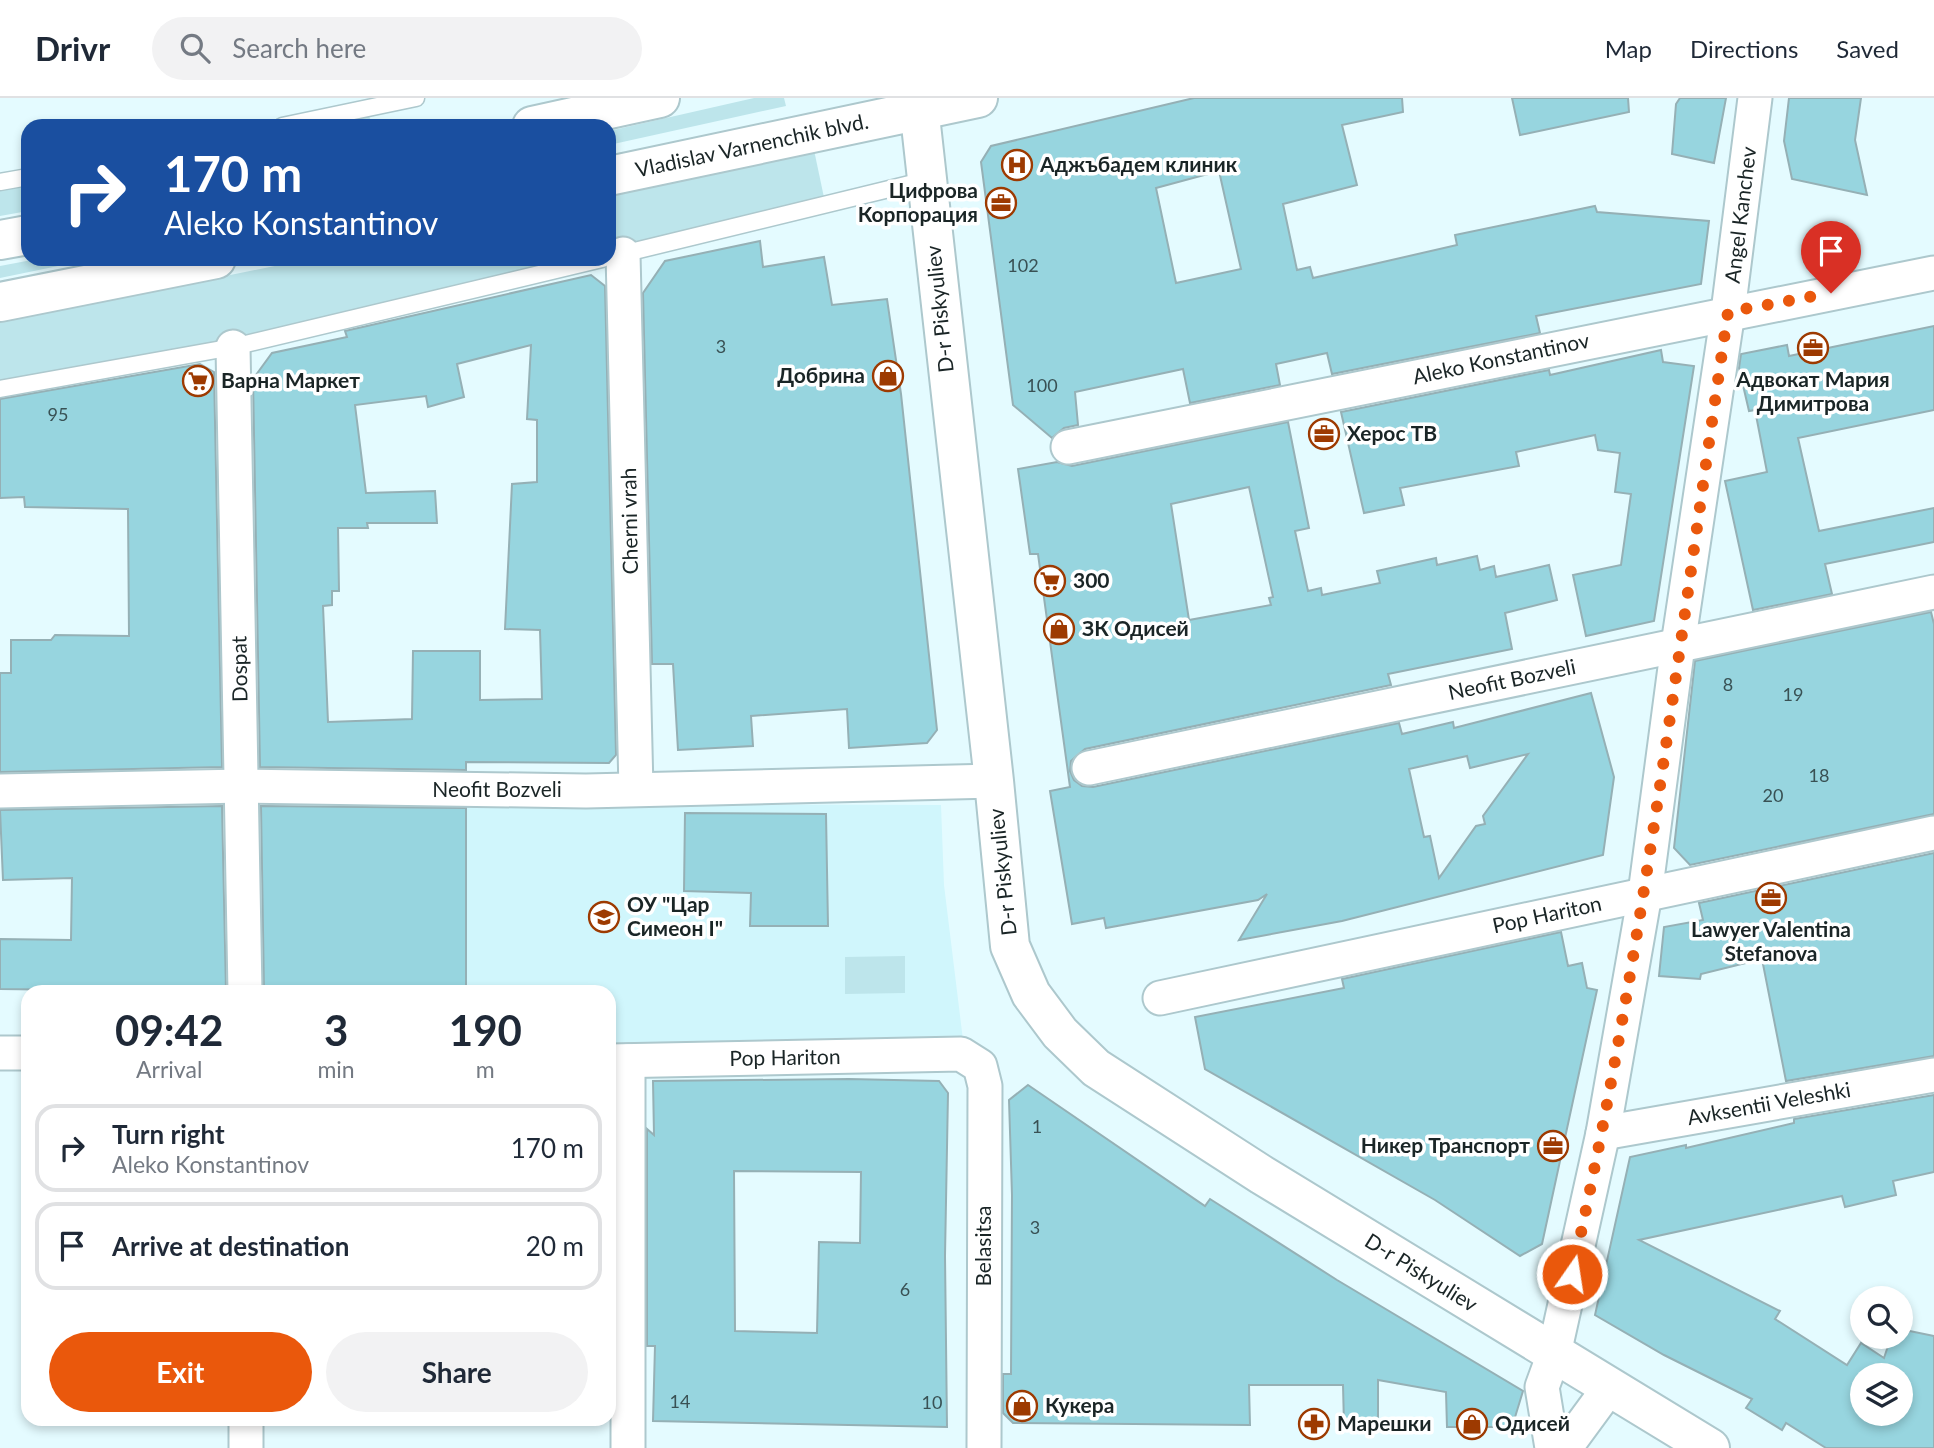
<!DOCTYPE html>
<meta charset="utf-8">
<style>
:root{--surface:#fff;--page:#f2f2f3;--text:#1f2937;--muted:#747a83;--line:#e0e1e3;--accent:#ea580c}
body{margin:0;font-family:Lato,sans-serif;background:var(--page);color:var(--text);height:100vh;display:flex;flex-direction:column;font-size:26px;white-space:nowrap}
*{box-sizing:border-box;margin:0}
p{font-size:23px;color:var(--muted)}
.icon{flex:none;width:38px;height:38px;fill:none;stroke:currentColor;stroke-width:2;stroke-linecap:round;stroke-linejoin:round}
.map{position:relative;flex:1;overflow:hidden}
.sheet{position:absolute;left:21px;top:887px;width:595px;height:441px;display:flex;flex-direction:column;background:var(--surface);border-radius:21px;box-shadow:0 4px 10px #0003}
.sheet>*{flex:none}
.banner{position:absolute;left:21px;top:21px;width:595px;height:147px;border-radius:21px;box-shadow:0 4px 10px #0003;background:#1a4fa0;color:#fff;overflow:hidden}
.controls{position:absolute;left:1850px;top:1188px;display:grid;gap:14px}
.controls a{display:grid;place-items:center;width:63px;height:63px;border-radius:50%;background:var(--surface);box-shadow:0 4px 10px #0003;font-size:35px}
.pin{position:absolute;display:grid;place-items:center;width:60px;height:60px;color:#fff;margin:-72px -30px;border-radius:50% 50% 50% 0;rotate:-45deg;box-shadow:0 0 7px #0007}
.pin .icon{rotate:45deg}
.me{position:absolute;width:77px;margin:-38px;rotate:13deg;stroke-linejoin:round;filter:drop-shadow(0 0 5px #0008)}
.turn{display:flex;align-items:center;gap:24px;height:147px;padding:0 28px;font-size:32px}
.turn .icon{width:91px;height:91px;stroke-width:2.5}
.turn b{display:block;font-size:49px;line-height:60px}
.eta{display:flex;justify-content:space-evenly;align-items:center;height:119px;text-align:center}
.eta b{font-size:42px;font-weight:700;line-height:49px}
.button{display:flex;gap:14px;margin-top:auto;padding:14px 28px}
.button a{flex:1;height:80px;border-radius:42px;background:var(--accent);color:#fff;font-size:28px;font-weight:700;line-height:80px;text-align:center}
.button a+a{background:var(--page);color:var(--text)}
ul{padding:0;list-style:none}
li{display:flex;align-items:center;gap:21px;height:88px;margin:0 14px 10px;padding:0 14px;border:4px solid var(--line);border-radius:21px}
li div{flex:1}
li b{display:block;font-size:26px}
li em{font-style:normal}
header{display:flex;align-items:center;gap:42px;box-sizing:border-box;height:98px;padding:0 35px;background:var(--surface);border-bottom:2px solid var(--line)}
header strong{font-size:33px}
nav{display:flex;gap:38px;margin-inline-start:auto;font-size:24px}
.search{width:490px;height:63px;background:var(--page);display:flex;align-items:center;gap:18px;box-sizing:border-box;padding:0 24px;border-radius:38px;color:var(--muted);font-size:26px}
.map>svg:first-child{display:block}
.built{fill:#d0f6fc}
.green{fill:#bde5eb}
.building{fill:#97d5df;stroke:#95b0b5;stroke-width:2;fill-rule:evenodd}
.lines{fill:none;stroke-linecap:round;stroke-linejoin:round}
.service-casing{stroke:#adc8cd;stroke-width:19}
.minor-casing{stroke:#adc8cd;stroke-width:37}
.tertiary-casing{stroke:#adc8cd;stroke-width:42}
.primary-casing{stroke:#adc8cd;stroke-width:42}
.service{stroke:#fff;stroke-width:16}
.minor{stroke:#fff;stroke-width:33}
.tertiary{stroke:#fff;stroke-width:38}
.primary{stroke:#fff;stroke-width:38}
.route{stroke:#ea580c;stroke-width:12;stroke-dasharray:0 21.6}
.labels{text-anchor:middle;stroke-width:7;stroke-linejoin:round;paint-order:stroke}
.number-label{font-size:18px;fill:#395154}
.street-label{font-size:21px;fill:#1a2526;stroke:#fff}
.poi-label{font-size:21px;font-weight:bold;fill:#1a2526;stroke:#fff;text-anchor:start}
</style>
<header>
<strong>Drivr</strong>
<div class="search"><svg class="icon" aria-label="search" viewBox="0 0 24 24"><circle cx="10" cy="10" r="6"/><path d="M15 15l6 6"/></svg>Search here</div>
<nav><a>Map</a><a>Directions</a><a>Saved</a></nav>
</header>
<div class="map">
<svg width="1934" height="1350" viewBox="0 0 1934 1350">
<rect width="100%" height="100%" fill="#e4fbff"/>
<path class="built" d="M466,706L941,707L944,787L963,942L609,947V894H262L258,708Z"/>
<g class="green">
<path d="M754,0H784L786,8L609,47V33Z"/>
<path d="M367,10L372,28H282Z"/>
<path d="M814,52L826,109L609,159V96Z"/>
<path d="M28,79V113L0,118V84Z"/>
<path d="M37,161H92L0,180V168Z"/>
<path d="M309,161H602L233,249L0,291V224Z"/>
<path d="M905,858V895L845,896V859Z"/>
</g>
<g class="building">
<path d="M1194,0H1402L1403,14L1342,27L1357,87L1283,106L1297,172L1310,169L1313,180L1457,147L1455,137L1595,108L1597,114L1709,123L1701,186L1536,218L1540,235L1332,276L1327,255L1276,266L1280,287L1190,305L1183,271L1075,294L1078,327L1064,330L1052,340L1013,307L981,64L991,48ZM1219,73L1241,171L1176,185L1156,90Z"/>
<path d="M1512,0H1628L1629,14L1520,37Z"/>
<path d="M1680,0H1726L1714,65L1672,56L1676,6Z"/>
<path d="M1789,0H1861L1855,42L1867,97L1792,81L1784,43Z"/>
<path d="M760,143L763,169L824,159L832,207L887,201L901,296L937,632L927,645L849,650L847,611L751,618L753,648L678,652L673,566H652L643,195L665,163Z"/>
<path d="M591,177L605,188L616,657L609,665L466,664V672L260,669L253,281L272,255L347,239L345,233ZM531,247L527,321L537,322V384L512,386L505,531L540,532L542,601L480,602V553H413L412,621L328,624L323,508L332,507V493H339L338,430H368L367,425H437L435,393L366,395L355,307L426,298L428,309L464,299L457,266Z"/>
<path d="M1934,228V312L1798,340L1819,433L1934,410V444L1825,466L1832,496L1753,512L1725,383L1767,374L1755,312L1749,313L1739,270L1741,256L1787,247L1789,258Z"/>
<path d="M1661,252L1663,264L1694,268L1654,523L1586,538L1573,477L1621,467L1631,396L1615,394L1620,355L1598,352L1595,337L1516,354L1519,368L1400,390L1404,407L1364,415L1341,314L1549,272L1550,277Z"/>
<path d="M200,266L214,274L222,669L0,674V575H11V542H51L55,537L129,538L128,411L25,409L24,399L0,400V301Z"/>
<path d="M1288,324L1309,430L1295,433L1308,493L1321,490L1322,497L1380,485L1377,473L1436,460L1437,467L1477,458L1480,472L1494,468L1496,479L1549,467L1557,502L1505,515L1512,551L1388,576L1391,587L1085,651L1071,663L1070,673L1074,682L1082,688L1093,689L1399,625L1402,636L1453,624L1454,630L1591,595L1614,679L1603,757L1342,823L1239,842L1267,796L1258,802L1106,830L1104,820L1072,826L1050,693L1070,689L1038,456H1030L1018,371L1057,364L1072,368ZM1249,389L1273,499L1269,500L1271,507L1189,522L1171,406ZM1528,656L1483,718L1485,726L1476,728L1439,780L1430,738L1424,739L1409,671L1467,658L1470,670Z"/>
<path d="M1931,514L1934,526V716L1690,767L1674,750L1695,563Z"/>
<path d="M222,708L226,894L0,891V841L71,842L72,780L3,782L0,712Z"/>
<path d="M261,708L466,710V894H264Z"/>
<path d="M685,715L826,716L828,828H750L751,795L684,793Z"/>
<path d="M1934,755V958L1786,983L1762,861L1701,876L1700,881L1659,878L1664,829L1703,822L1699,805Z"/>
<path d="M1561,834L1568,868L1582,865L1587,890L1597,892L1542,1146L1520,1158L1435,1102L1205,971L1195,919L1344,890L1342,881Z"/>
<path d="M849,981L939,983L948,995L945,1158L947,1329L653,1323L655,1248H647V1031L654,1037L653,983ZM734,1073L861,1074L860,1145L819,1144L817,1235L735,1233Z"/>
<path d="M1028,987L1205,1108L1210,1101L1337,1182L1523,1293L1512,1329H1447L1446,1294L1378,1282V1329L1344,1327L1343,1287H1249L1250,1327L1013,1325L1003,1315V1276H1011L1012,1097L1009,1002Z"/>
<path d="M1934,997V1074L1893,1083L1896,1097L1845,1109L1842,1098L1639,1142L1780,1213L1775,1221L1847,1267L1861,1245L1884,1260L1891,1239H1900V1231L1934,1238V1350H1826L1786,1325L1782,1332L1746,1310L1752,1301L1664,1257L1595,1217L1630,1059L1686,1047V1050L1794,1025V1021ZM1862,1278H1900V1316H1862Z"/>
</g>
<g class="lines">
<g class="service-casing">
<g id="service">
<path d="M282,28L416,0"/>
<path d="M0,84L28,79"/>
<path d="M618,157L926,82"/>
<path d="M0,291L233,249L602,161"/>
</g>
</g>
<g class="minor-casing">
<g id="minor">
<path d="M623,156L636,691"/>
<path d="M233,249L245,894"/>
<path d="M1068,349L1934,175"/>
<path d="M1089,670L1934,494"/>
<path d="M0,693L243,688L586,693L994,683"/>
<path d="M1160,900L1934,735"/>
<path d="M0,955H28"/>
<path d="M609,963L961,956L980,968L985,988L984,1350"/>
<path d="M628,963V1350"/>
<path d="M1603,1035L1934,977"/>
<path d="M246,1350V1321"/>
<path d="M1552,1350L1542,1289L1554,1256L1603,1035L1645,796L1678,547L1728,214L1755,0"/>
<path d="M1565,1350L1609,1290"/>
</g>
</g>
<g class="tertiary-casing">
<path id="tertiary" d="M918,0L994,683L1010,848L1031,896L1060,935L1096,970L1262,1077L1710,1350"/>
</g>
<g class="primary-casing">
<g id="primary">
<path d="M532,28L660,0"/>
<path d="M609,78L978,0"/>
<path d="M0,142L28,137"/>
<path d="M0,204L216,161"/>
</g>
</g>
<use href="#service" class="service"/>
<use href="#minor" class="minor"/>
<use href="#tertiary" class="tertiary"/>
<use href="#primary" class="primary"/>
</g>
<g class="lines">
<path class="route" d="M1572,1176C1643,859 1680,536 1728,214L1831,195"/>
</g>
<defs>
<g id="hospital-ring" transform="scale(1.575)"><circle r="9.5" fill="#fff" stroke="#9d3a01" stroke-width="1.5"/><path d="M-5-5h3v3.5h4V-5h3V5h-3V1.5h-4V5h-3Z" fill="#9d3a01"/></g>
<g id="office-ring" transform="scale(1.575)"><circle r="9.5" fill="#fff" stroke="#9d3a01" stroke-width="1.5"/><path d="M-6-3h4V-5.5h4V-3h4V5H-6ZM-1-4.5V-3h2v-1.5ZM-6 0V1H6V0Z" fill="#9d3a01"/></g>
<g id="shop-ring" transform="scale(1.575)"><circle r="9.5" fill="#fff" stroke="#9d3a01" stroke-width="1.5"/><path d="M-5-2.5h2.3a2.7 3.5 0 0 1 5.4 0H5L5.5 6h-11ZM-1.5-2.5h3a1.5 2.3 0 0 0-3 0Z" fill="#9d3a01"/></g>
<g id="supermarket-ring" transform="scale(1.575)"><circle r="9.5" fill="#fff" stroke="#9d3a01" stroke-width="1.5"/><path d="M-6-5.5h2.5l.6 2H6L4.5 2H-2.5L-4.4-4H-6ZM-1.5 3.2a1.3 1.3 0 1 0 .1 0ZM3 3.2a1.3 1.3 0 1 0 .1 0Z" fill="#9d3a01"/></g>
<g id="school-ring" transform="scale(1.575)"><circle r="9.5" fill="#fff" stroke="#9d3a01" stroke-width="1.5"/><path d="M0-5L7-2L0 1L-7-2ZM-4 1L0 2.5L4 1V4Q0 6-4 4Z" fill="#9d3a01"/></g>
<g id="pharmacy-ring" transform="scale(1.575)"><circle r="9.5" fill="#fff" stroke="#9d3a01" stroke-width="1.5"/><path d="M-2-6h4v4h4v4h-4v4h-4v-4h-4v-4h4Z" fill="#9d3a01"/></g>
</defs>
<g fill-rule="evenodd">
<use href="#hospital-ring" x="1017" y="67"/>
<use href="#office-ring" x="1001" y="105"/>
<use href="#office-ring" x="1813" y="250"/>
<use href="#shop-ring" x="888" y="278"/>
<use href="#supermarket-ring" x="198" y="283"/>
<use href="#office-ring" x="1324" y="336"/>
<use href="#supermarket-ring" x="1050" y="483"/>
<use href="#shop-ring" x="1059" y="531"/>
<use href="#office-ring" x="1771" y="800"/>
<use href="#school-ring" x="604" y="819"/>
<use href="#office-ring" x="1553" y="1048"/>
<use href="#shop-ring" x="1022" y="1308"/>
<use href="#pharmacy-ring" x="1314" y="1326"/>
<use href="#shop-ring" x="1472" y="1326"/>
</g>
<g class="labels">
<g class="number-label">
<text x="1023" y="174">102</text>
<text x="721" y="255">3</text>
<text x="1042" y="294">100</text>
<text x="58" y="323">95</text>
<text x="1728" y="593">8</text>
<text x="1793" y="603">19</text>
<text x="1819" y="684">18</text>
<text x="1773" y="704">20</text>
<text x="1037" y="1035">1</text>
<text x="1035" y="1136">3</text>
<text x="905" y="1198">6</text>
<text x="680" y="1310">14</text>
<text x="932" y="1311">10</text>
</g>
<g class="street-label">
<text transform="translate(752 48) rotate(-12)" y="7">Vladislav Varnenchik blvd.</text>
<text transform="translate(1741 117) rotate(-83)" y="7">Angel Kanchev</text>
<text transform="translate(940 211) rotate(-96)" y="7">D-r Piskyuliev</text>
<text transform="translate(1501 261) rotate(-12)" y="7">Aleko Konstantinov</text>
<text transform="translate(630 423) rotate(-91)" y="7">Cherni vrah</text>
<text transform="translate(240 571) rotate(-91)" y="7">Dospat</text>
<text transform="translate(1512 582) rotate(-12)" y="7">Neofit Bozveli</text>
<text x="497" y="699">Neofit Bozveli</text>
<text transform="translate(1003 774) rotate(-96)" y="7">D-r Piskyuliev</text>
<text transform="translate(1547 817) rotate(-12)" y="7">Pop Hariton</text>
<text transform="translate(785 960) rotate(-1)" y="7">Pop Hariton</text>
<text transform="translate(1769 1006) rotate(-10)" y="7">Avksentii Veleshki</text>
<text transform="translate(984 1148) rotate(-90)" y="7">Belasitsa</text>
<text transform="translate(1421 1175) rotate(32)" y="7">D-r Piskyuliev</text>
</g>
<g class="poi-label">
<text x="1040" y="74">Аджъбадем клиник</text>
<text x="978" y="100" text-anchor="end">Цифрова<tspan x="978" dy="24">Корпорация</tspan></text>
<text x="865" y="285" text-anchor="end">Добрина</text>
<text x="1813" y="289" text-anchor="middle">Адвокат Мария<tspan x="1813" dy="24">Димитрова</tspan></text>
<text x="221" y="290">Варна Маркет</text>
<text x="1347" y="343">Херос ТВ</text>
<text x="1073" y="490">300</text>
<text x="1082" y="538">ЗК Одисей</text>
<text x="627" y="814">ОУ "Цар<tspan x="627" dy="24">Симеон I"</tspan></text>
<text x="1771" y="839" text-anchor="middle">Lawyer Valentina<tspan x="1771" dy="24">Stefanova</tspan></text>
<text x="1530" y="1055" text-anchor="end">Никер Транспорт</text>
<text x="1045" y="1315">Кукера</text>
<text x="1337" y="1333">Марешки</text>
<text x="1495" y="1333">Одисей</text>
</g>
</g>
</svg>
<div class="controls">
<a><svg class="icon" aria-label="search" viewBox="0 0 24 24"><circle cx="10" cy="10" r="6"/><path d="M15 15l6 6"/></svg></a>
<a><svg class="icon" aria-label="layers" viewBox="0 0 24 24"><path d="M12 4l9 5-9 5-9-5zM3 14l9 5 9-5"/></svg></a>
</div>
<div class="pin" style="left:1831px;top:195px;background:#d93025"><svg class="icon" aria-label="arrive" viewBox="0 0 24 24"><path d="M6 21V4h12l-3 4 3 4H6"/></svg></div>
<svg class="me" style="left:1572px;top:1176px" viewBox="-20 -20 40 40"><circle r="17" fill="#ea580c" stroke="#fff" stroke-width="3"/><path d="M0-11L8 9 0 5-8 9z" fill="#fff"/></svg>
<div class="banner">
<div class="turn"><svg class="icon" aria-label="right" viewBox="0 0 24 24"><path d="M7 20v-9h11M14 6l5 5-5 5"/></svg><div><b>170 m</b>Aleko Konstantinov</div></div>
</div>
<section class="sheet">
<div class="eta">
<div><b>09:42</b><p>Arrival</p></div>
<div><b>3</b><p>min</p></div>
<div><b>190</b><p>m</p></div>
</div>
<ul>
<li><svg class="icon" aria-label="right" viewBox="0 0 24 24"><path d="M7 20v-9h11M14 6l5 5-5 5"/></svg><div><b>Turn right</b><p>Aleko Konstantinov</p></div><em>170 m</em></li>
<li><svg class="icon" aria-label="arrive" viewBox="0 0 24 24"><path d="M6 21V4h12l-3 4 3 4H6"/></svg><div><b>Arrive at destination</b></div><em>20 m</em></li>
</ul>
<div class="button"><a>Exit</a><a>Share</a></div>
</section>
</div>
